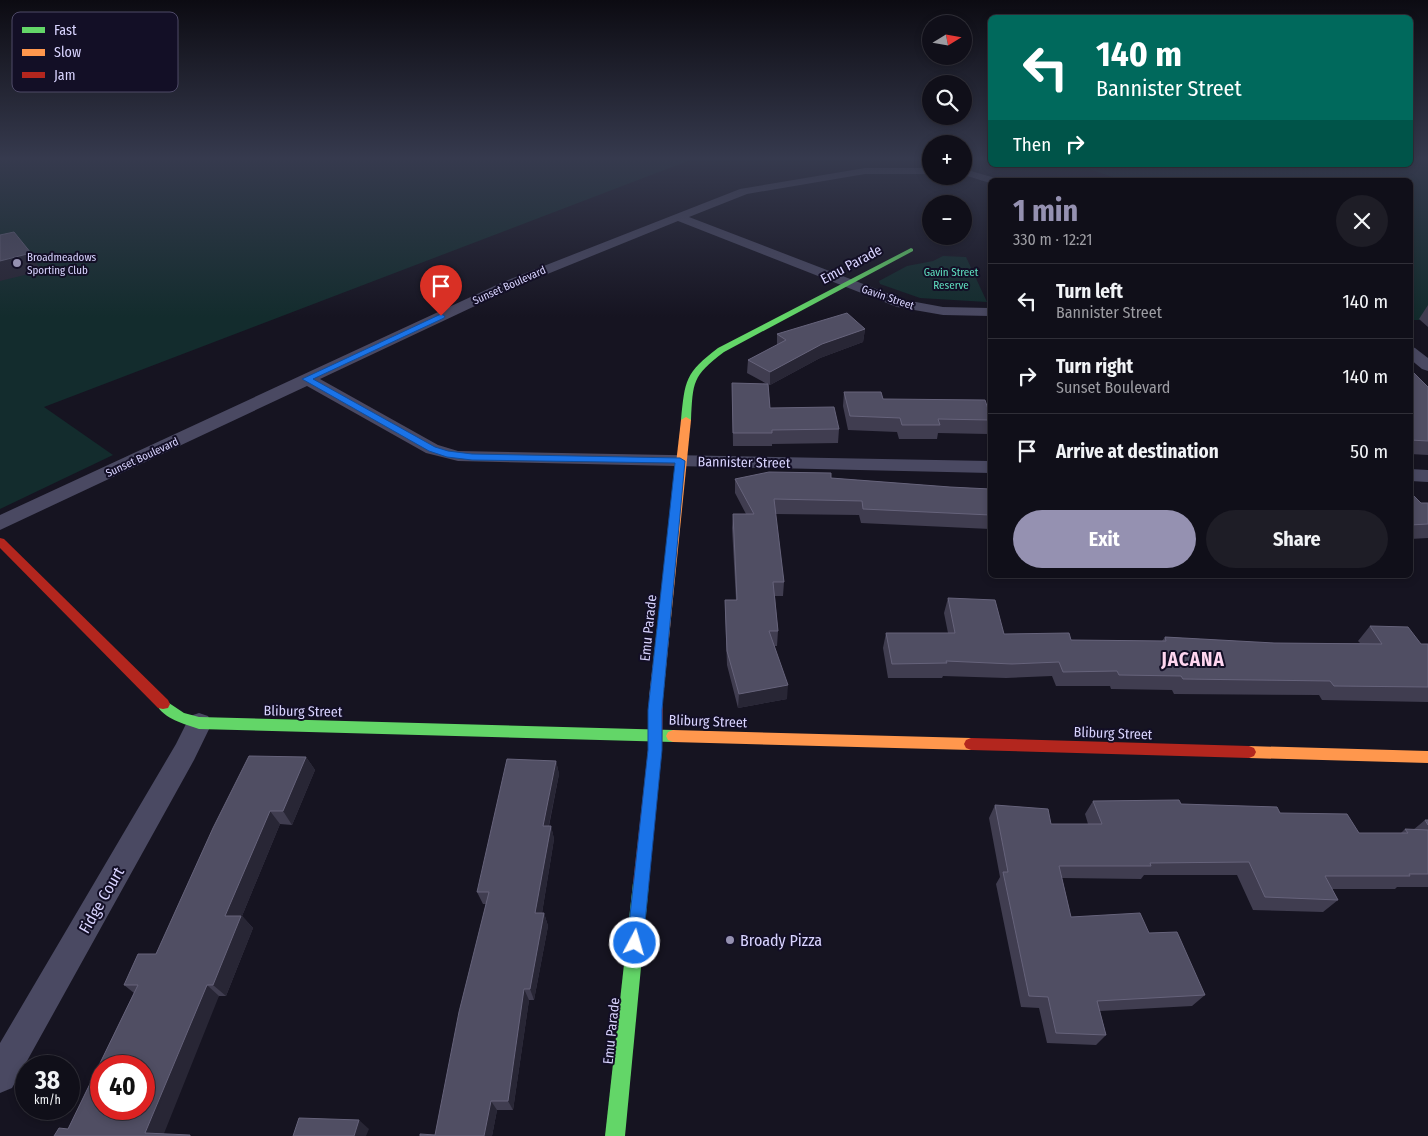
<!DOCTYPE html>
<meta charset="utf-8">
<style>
:root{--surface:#100f19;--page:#1e1d26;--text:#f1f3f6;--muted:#9c9ca2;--line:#302f38;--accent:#9591b1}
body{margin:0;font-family:"Fira Sans Condensed",sans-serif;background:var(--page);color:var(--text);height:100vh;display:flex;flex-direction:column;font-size:19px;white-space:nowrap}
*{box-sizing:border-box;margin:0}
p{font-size:16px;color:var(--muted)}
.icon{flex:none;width:28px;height:28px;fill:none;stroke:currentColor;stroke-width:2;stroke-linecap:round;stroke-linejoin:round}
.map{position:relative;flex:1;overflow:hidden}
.side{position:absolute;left:988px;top:178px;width:425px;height:400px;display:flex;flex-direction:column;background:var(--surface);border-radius:8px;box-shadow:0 2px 8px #0003,0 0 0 1px var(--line)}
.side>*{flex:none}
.banner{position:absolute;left:988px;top:15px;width:425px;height:152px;border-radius:8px;box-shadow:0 2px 8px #0003,0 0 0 1px var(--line);background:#00695c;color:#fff;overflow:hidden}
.needle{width:32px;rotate:79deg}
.controls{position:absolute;left:922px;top:15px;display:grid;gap:10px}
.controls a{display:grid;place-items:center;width:50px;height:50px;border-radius:50%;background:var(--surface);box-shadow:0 2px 8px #0003,0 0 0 1px var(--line);font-size:25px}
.speed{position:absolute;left:15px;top:1055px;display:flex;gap:10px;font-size:25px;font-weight:700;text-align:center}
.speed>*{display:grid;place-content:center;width:65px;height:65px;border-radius:50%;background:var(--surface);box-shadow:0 2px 8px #0003,0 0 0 1px var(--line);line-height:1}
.speed small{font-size:12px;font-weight:400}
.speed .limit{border:8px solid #d22;background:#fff;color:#111}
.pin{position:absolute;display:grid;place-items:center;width:42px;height:42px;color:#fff;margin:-51px -21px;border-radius:50% 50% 50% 0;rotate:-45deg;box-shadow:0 0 5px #0007}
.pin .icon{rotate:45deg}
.me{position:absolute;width:55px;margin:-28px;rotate:6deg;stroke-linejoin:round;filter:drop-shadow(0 0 4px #0008)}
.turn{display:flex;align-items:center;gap:18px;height:105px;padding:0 25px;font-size:22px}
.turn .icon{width:65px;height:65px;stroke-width:2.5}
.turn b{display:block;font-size:35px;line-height:42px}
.then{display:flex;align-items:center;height:48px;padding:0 25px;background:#0003;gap:10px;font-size:19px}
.round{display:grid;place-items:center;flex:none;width:52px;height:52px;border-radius:26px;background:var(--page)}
.head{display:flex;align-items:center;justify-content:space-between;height:85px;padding:0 25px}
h1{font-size:30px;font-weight:700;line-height:38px;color:var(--accent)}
.button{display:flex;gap:10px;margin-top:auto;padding:10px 25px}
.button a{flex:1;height:58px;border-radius:30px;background:var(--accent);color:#fff;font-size:20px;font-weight:700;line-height:58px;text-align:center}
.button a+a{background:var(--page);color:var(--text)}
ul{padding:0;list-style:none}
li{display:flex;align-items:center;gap:15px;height:75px;padding:0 25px;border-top:1px solid var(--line)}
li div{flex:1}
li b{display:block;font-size:19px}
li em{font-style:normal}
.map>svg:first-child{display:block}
.green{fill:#132c2d}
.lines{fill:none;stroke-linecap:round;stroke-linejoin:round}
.street{fill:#4a4962;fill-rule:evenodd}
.fast{fill:#63d668;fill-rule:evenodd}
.slow{fill:#ff974d;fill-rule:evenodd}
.jam{fill:#b3261e;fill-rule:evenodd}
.wall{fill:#403d50}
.shaded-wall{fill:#282635}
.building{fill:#504e63;stroke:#66637b;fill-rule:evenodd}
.route{fill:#1a73e8;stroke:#114b97}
.poi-dot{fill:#9591b1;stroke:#130f26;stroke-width:2}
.labels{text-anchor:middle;stroke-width:4;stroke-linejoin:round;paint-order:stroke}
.far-poi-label{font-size:11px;fill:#d9d4ff;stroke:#130f26;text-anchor:start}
.far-park-label{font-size:11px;fill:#5fe0c0;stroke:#130f26}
.far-street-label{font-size:11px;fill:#d9d4ff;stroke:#130f26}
.street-label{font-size:14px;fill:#d9d4ff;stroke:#130f26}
.near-street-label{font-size:16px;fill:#d9d4ff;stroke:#130f26}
.near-poi-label{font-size:16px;fill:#d9d4ff;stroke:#130f26;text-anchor:start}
.district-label{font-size:19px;font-weight:bold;letter-spacing:1px;fill:#ffd6f0;stroke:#130f26}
.key{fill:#130f26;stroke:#4e4a67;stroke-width:1}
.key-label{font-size:14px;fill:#d9d4ff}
</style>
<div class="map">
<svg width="1428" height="1136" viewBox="0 0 1428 1136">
<rect width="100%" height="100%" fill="#161421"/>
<g class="green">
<path d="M0,158H704L693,159L44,407L113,455L0,509Z"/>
<path d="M1410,158H1428V320H1410V180H1122L1077,165H1410Z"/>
<path d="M943,256L966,257L987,302L920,298L880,284L879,281L907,266L933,261Z"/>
</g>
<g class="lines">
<g class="street">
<path d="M865,168H931V174H865L747,194L689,217L905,300L943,307L990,308V316L943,315L897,307L678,221L513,288L320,379L438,445L458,451L990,461V473L458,461L426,453L307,386L0,530V515L503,282L740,189Z"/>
<path d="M964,169L995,178L996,180H990V183L964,175Z"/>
<path d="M1410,346L1415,348L1428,358V371L1422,369L1410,359Z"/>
<path d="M1410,469L1428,470V482L1410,481Z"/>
<path d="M199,713L208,716L212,723L194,760L12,1088L0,1093V1043L176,744L190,716Z"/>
</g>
<g class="fast">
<path d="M911,248L913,249V251L724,352C692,376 693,382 691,420L689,422H683L681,420C685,380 685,373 718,348Z"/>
<path d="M163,699L184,713L199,717L673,730L678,732L680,736L678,740L673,742L199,729C184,724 164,719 156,704L158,700Z"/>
<path d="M641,875L647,878L649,883L625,1136H605L633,883L635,878Z"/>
</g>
<g class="slow">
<path d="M686,417L691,420L663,698L661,702L656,703L651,702L649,698L681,420Z"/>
<path d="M673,730L971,738L976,740L978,744L976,748L971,750L673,742L668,740L666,736L668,732Z"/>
<path d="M1249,746L1428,751V763L1249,758L1244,756L1242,752L1244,748Z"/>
</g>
<g class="jam">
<path d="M0,538L4,539L168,700L170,704L168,708L163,709L158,708L0,548Z"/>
<path d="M656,693L661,694L663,698L662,750L649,883L647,888L641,891L635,888L633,883L648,750L649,698L651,694Z"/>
<path d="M971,738L1249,746L1254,748L1256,752L1254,756L1249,758L971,750L966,748L964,744L966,740Z"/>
</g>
</g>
<g class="wall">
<path d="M1428,305V327L1419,319Z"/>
<path d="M865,329L863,342L820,358L770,385L768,384L770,408L839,429L838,443L772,444V446H733L732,383L767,384L747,373L748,360L777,345V334Z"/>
<path d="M1410,369L1428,387V455L1410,454Z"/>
<path d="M844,392L883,399L990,415V428L988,434L938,433L937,439H899L897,432L848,430L843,406Z"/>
<path d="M831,478L950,487L990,489V529L861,523L859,515L775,514L784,582L783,596H775L778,631L777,646H774L787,699L738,708L727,665L725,614V600H736L732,528L733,514H746L735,493V479Z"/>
<path d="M1410,494L1421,503H1428V538L1410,539Z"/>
<path d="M948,598L1004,634L1071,640L1162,641L1165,637L1274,643H1360L1358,641L1370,626L1421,644H1428V702L1322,700L1319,695L1174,694L1172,690L1111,689L1110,686H1056L1052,676L1006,678L943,676L942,678H888L883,648L886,633H948L944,613Z"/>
<path d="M306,757L315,770L292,825L280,824L242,916L253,928L226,996H219L68,1129L134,993L124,985L156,954Z"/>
<path d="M556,761L559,774L549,826H551L554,839L542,913H544L548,926L534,1000H529L513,1110H497L492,1136H420L435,1135L486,904H483L477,892Z"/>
<path d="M1093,801L1181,804L1280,813L1359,833H1401L1405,829L1413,830L1425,820H1428V887H1397L1395,889H1332L1338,900L1323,912L1253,910L1237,875H1144L1141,879L1062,878L1071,917L1149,933L1205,995L1192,1006L1100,1011L1106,1035L1096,1045L1047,1043L1039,1008L1021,1007L996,884L1000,877L989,818L995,805L1051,824H1088L1085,814Z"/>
</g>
<g class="shaded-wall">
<path d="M31,253L41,271L0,281V261Z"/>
<path d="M865,329L863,342L820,358L770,385V372L822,344Z"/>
<path d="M788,685L787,699L738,708L739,694Z"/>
<path d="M306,757L315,770L292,825L283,811Z"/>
<path d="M556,761L559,774L546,839L543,826Z"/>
<path d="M270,811L280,824L242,916L253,928L226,996L213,985L225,916Z"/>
<path d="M551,826L554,839L540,925L535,913Z"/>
<path d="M544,913L548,926L534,1000L530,989Z"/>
<path d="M207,985L219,996L163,1136L145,1133Z"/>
<path d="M524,989L529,1000L513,1110L508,1101Z"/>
<path d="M491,1101L497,1110L492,1136H484Z"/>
<path d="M359,1120L369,1129L366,1136H354Z"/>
</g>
<g class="building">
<path d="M14,232L31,253L0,261V235Z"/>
<path d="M847,313L865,329L822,344L770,372L748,360L786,340L777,334Z"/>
<path d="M1410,369L1428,387V441L1410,440Z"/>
<path d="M732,383L768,384L770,408L834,407L839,429L772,430V433H733Z"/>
<path d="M844,392H881L883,399L985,400L990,415V420L938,419L940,425H902L900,418L850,416Z"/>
<path d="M769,472L831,473V478L950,487L990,489V515L863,509L862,501L774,499L784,582H773L778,631H769L788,685L739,694L727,651L725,600H737L733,514H754L735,479Z"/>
<path d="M1410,494H1412L1421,503H1428V524L1410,525Z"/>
<path d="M948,598L995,600L1004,634L1069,633L1071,640L1166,641L1165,637L1274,643L1382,644L1370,626L1408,627L1421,644H1428V687L1334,686L1330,681L1183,679L1181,676L1119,675L1117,671L1063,672L1059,662L1012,664L946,661L947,663L892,664L886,633H955Z"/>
<path d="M249,756L306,757L283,811H270L225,916H241L213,985H207L145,1133L190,1135V1136H54L59,1128L68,1129L138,985H124L138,954H156L213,828ZM101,1066H144V1109H101Z"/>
<path d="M507,759L556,761L543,826H551L535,913H544L530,989H524L508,1101H491L484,1136H420V1134L435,1135L459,1012L489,892H477Z"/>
<path d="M1179,800L1181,804L1277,807L1280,813L1347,814L1359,833H1408L1405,829L1428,830V874H1409L1410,876H1325L1338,900L1265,897L1249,862L1150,863L1151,866H1059L1071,917L1140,913L1149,933L1177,932L1205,995L1097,1001L1106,1035L1056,1033L1048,997L1029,996L1003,872H1008L995,805L1048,809L1051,824H1102L1093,801Z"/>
<path d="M1425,820H1428V825Z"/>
<path d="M299,1118L359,1120L354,1136H293Z"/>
</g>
<linearGradient id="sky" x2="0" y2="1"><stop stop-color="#0c0b12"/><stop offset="0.5" stop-color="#363a4e"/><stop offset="1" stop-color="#363a4e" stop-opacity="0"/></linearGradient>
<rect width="1428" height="317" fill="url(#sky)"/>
<path class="route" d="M441,314L445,316L444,318L313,379L435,447L448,451L472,454L680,458L685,461L662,710V750L643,943L641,949L635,951L629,949L627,943L648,750V710L675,463L472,460L447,457L429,451L302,379Z"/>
<g class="poi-dot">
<circle cx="17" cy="263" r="5"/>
<circle cx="730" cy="940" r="5"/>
</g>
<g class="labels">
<g class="far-poi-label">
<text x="27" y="261">Broadmeadows<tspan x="27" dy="13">Sporting Club</tspan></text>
</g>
<g class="far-park-label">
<text x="951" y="276">Gavin Street<tspan x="951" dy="13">Reserve</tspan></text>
</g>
<g class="far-street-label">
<text transform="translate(509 285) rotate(-24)" y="4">Sunset Boulevard</text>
<text transform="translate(888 297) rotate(19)" y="4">Gavin Street</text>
<text transform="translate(142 457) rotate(-25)" y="4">Sunset Boulevard</text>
</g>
<g class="street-label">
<text transform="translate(851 264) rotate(-28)" y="5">Emu Parade</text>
<text transform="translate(744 462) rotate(1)" y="5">Bannister Street</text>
<text transform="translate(648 628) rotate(-84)" y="5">Emu Parade</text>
<text transform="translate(303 711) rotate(1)" y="5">Bliburg Street</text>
<text transform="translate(708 721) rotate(2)" y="5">Bliburg Street</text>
<text transform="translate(1113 733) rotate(2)" y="5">Bliburg Street</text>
<text transform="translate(611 1031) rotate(-84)" y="5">Emu Parade</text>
</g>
<g class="near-street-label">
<text transform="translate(101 900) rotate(-60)" y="6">Fidge Court</text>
</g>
<g class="near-poi-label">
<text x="740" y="946">Broady Pizza</text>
</g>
<g class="district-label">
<text x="1193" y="666">JACANA</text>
</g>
</g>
<rect x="12" y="12" width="166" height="80" rx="8" class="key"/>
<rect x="22" y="27" width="23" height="6" fill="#63d668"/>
<rect x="22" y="49" width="23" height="7" fill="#ff974d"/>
<rect x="22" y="72" width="23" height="6" fill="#b3261e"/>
<g class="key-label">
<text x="54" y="35">Fast</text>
<text x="54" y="57">Slow</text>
<text x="54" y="80">Jam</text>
</g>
</svg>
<div class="controls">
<a><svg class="needle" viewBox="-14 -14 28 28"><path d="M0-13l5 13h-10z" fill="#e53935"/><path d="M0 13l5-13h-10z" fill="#9c9ca2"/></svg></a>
<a><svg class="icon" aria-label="search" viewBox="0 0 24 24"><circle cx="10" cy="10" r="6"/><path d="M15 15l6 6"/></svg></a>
<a>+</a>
<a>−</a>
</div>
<div class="speed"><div>38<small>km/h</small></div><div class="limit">40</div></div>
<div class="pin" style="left:441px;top:316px;background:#d93025"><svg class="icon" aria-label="arrive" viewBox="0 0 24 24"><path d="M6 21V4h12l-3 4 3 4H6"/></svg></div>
<svg class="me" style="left:635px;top:943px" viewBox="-20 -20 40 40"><circle r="17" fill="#1a73e8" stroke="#fff" stroke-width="3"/><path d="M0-11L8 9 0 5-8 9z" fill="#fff"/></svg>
<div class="banner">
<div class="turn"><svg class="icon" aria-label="left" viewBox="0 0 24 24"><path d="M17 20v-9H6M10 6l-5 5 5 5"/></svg><div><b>140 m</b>Bannister Street</div></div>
<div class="then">Then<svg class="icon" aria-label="right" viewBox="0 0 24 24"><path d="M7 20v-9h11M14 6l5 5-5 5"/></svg></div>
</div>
<section class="side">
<div class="head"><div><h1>1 min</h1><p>330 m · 12:21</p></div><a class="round"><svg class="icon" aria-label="close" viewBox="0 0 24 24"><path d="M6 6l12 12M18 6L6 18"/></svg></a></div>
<ul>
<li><svg class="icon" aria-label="left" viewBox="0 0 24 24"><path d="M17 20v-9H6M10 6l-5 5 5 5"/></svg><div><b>Turn left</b><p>Bannister Street</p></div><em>140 m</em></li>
<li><svg class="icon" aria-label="right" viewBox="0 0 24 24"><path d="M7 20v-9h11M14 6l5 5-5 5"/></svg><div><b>Turn right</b><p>Sunset Boulevard</p></div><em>140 m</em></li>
<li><svg class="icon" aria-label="arrive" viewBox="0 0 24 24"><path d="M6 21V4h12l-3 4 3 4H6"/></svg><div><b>Arrive at destination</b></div><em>50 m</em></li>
</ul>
<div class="button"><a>Exit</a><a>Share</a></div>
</section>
</div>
